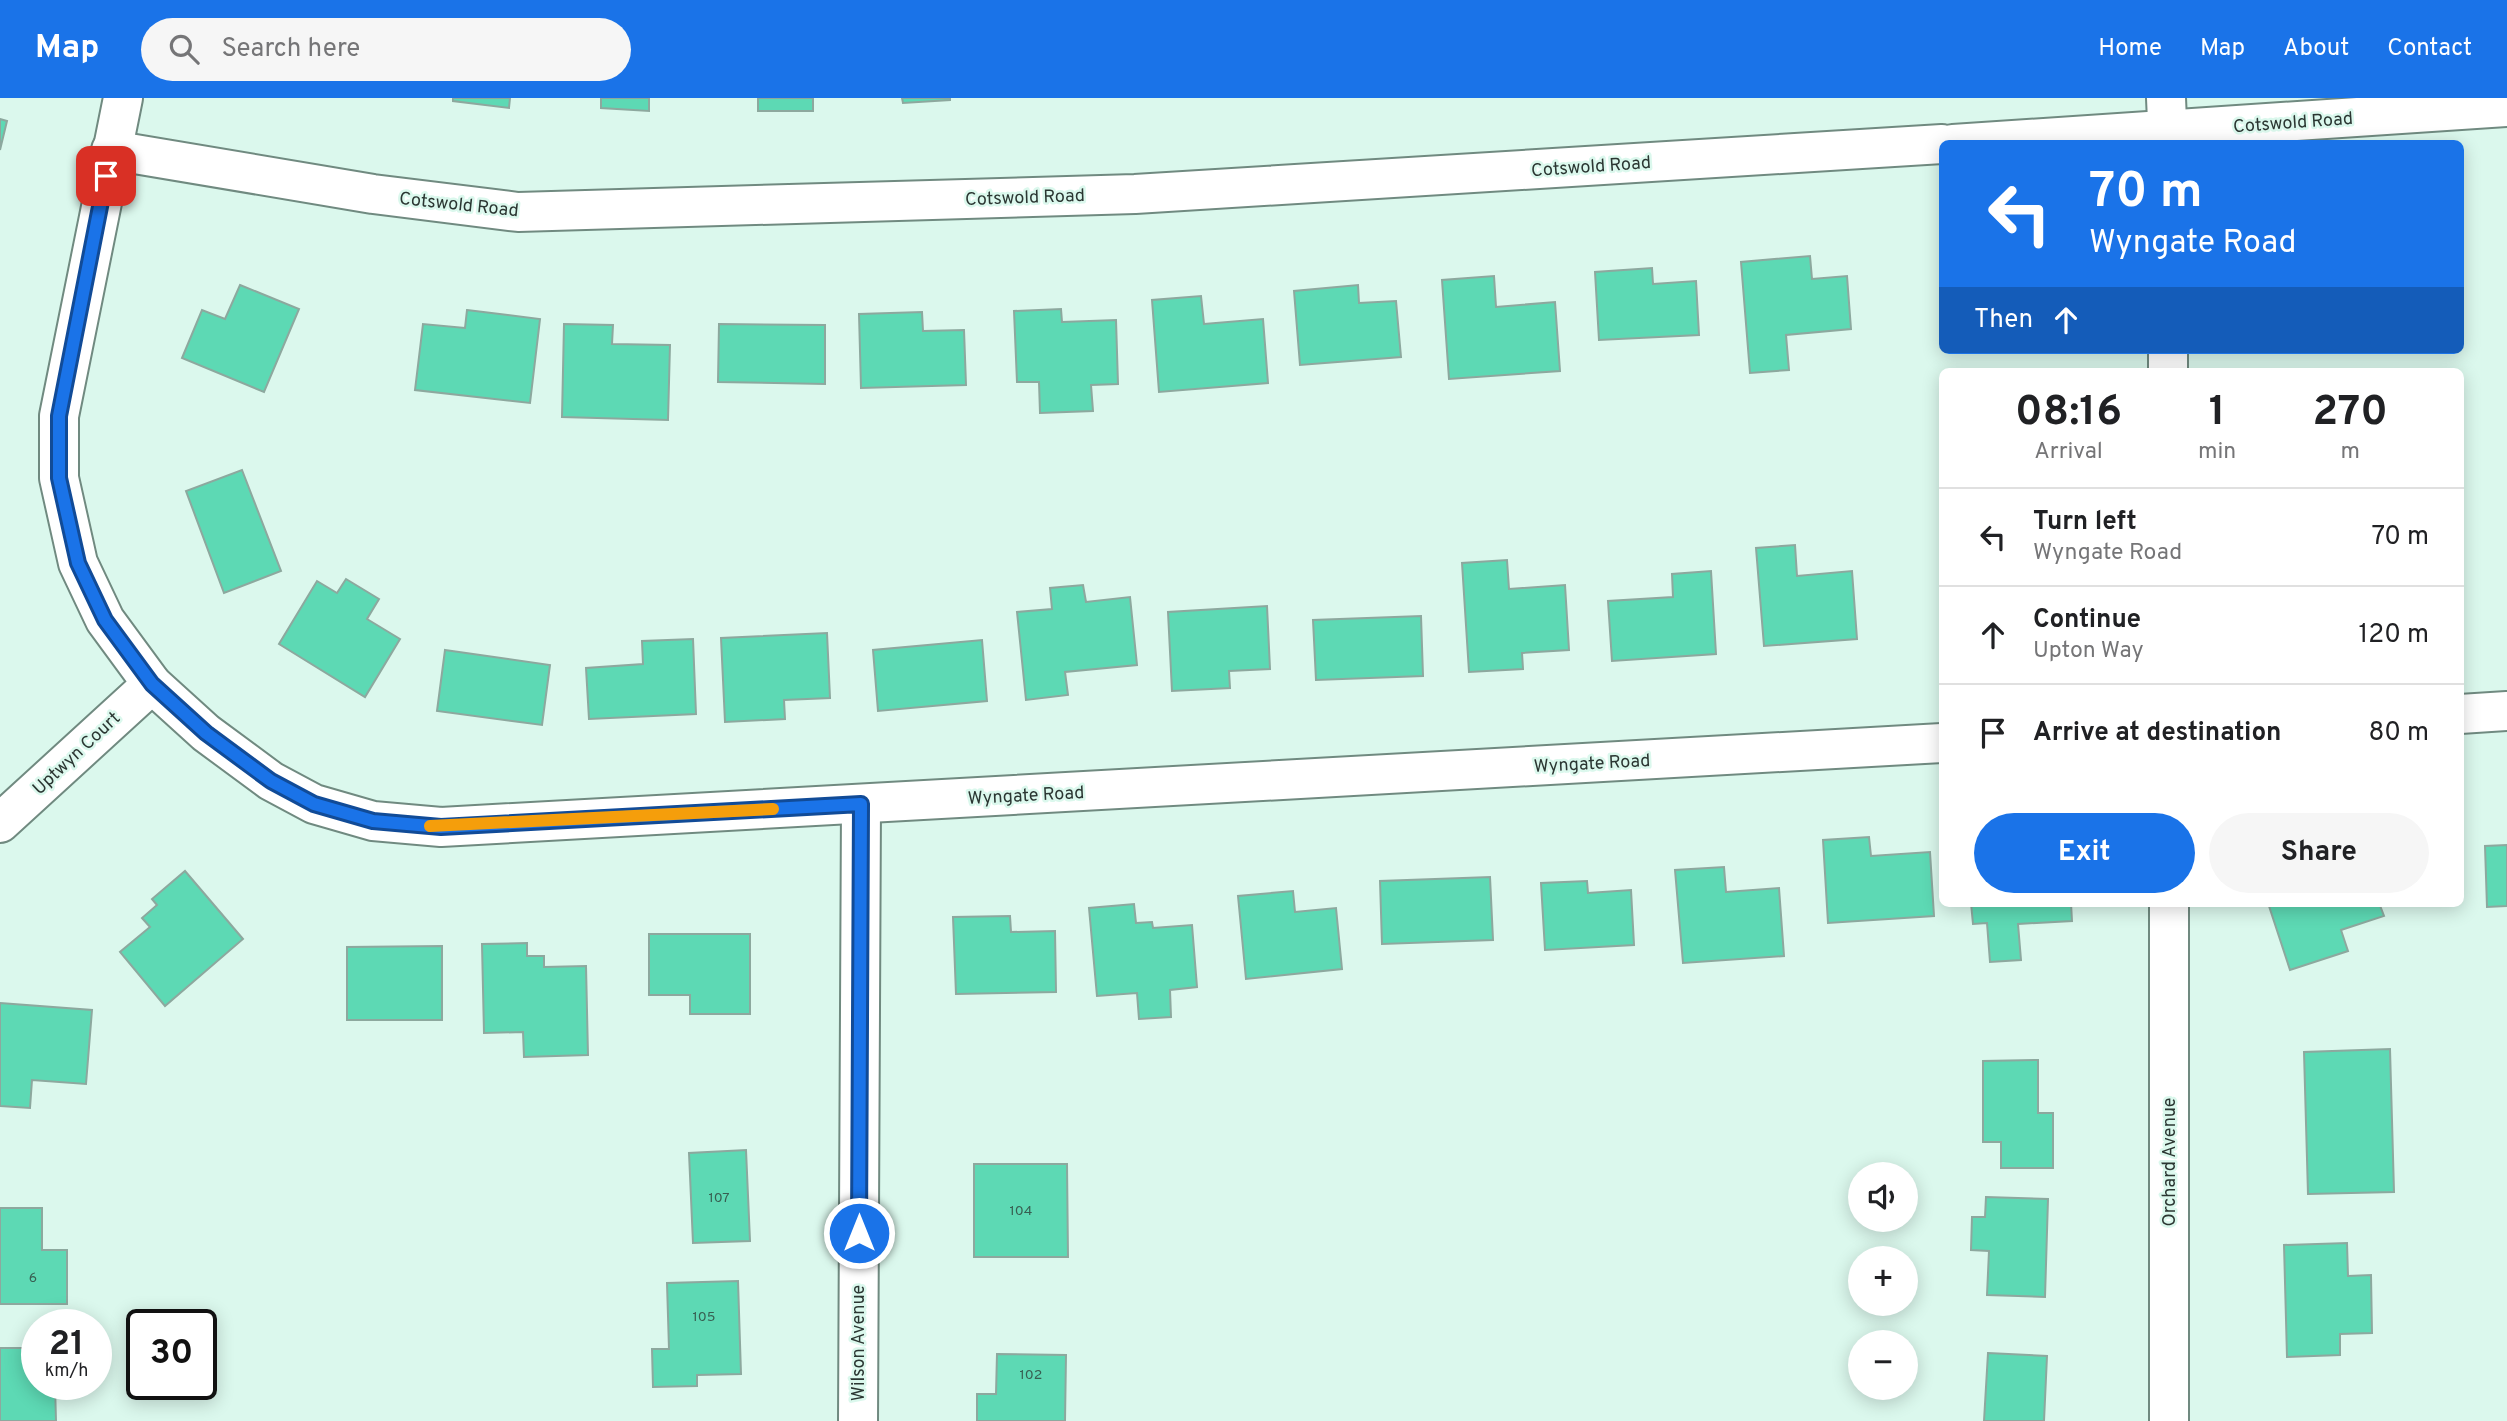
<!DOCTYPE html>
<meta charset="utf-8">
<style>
:root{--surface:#fff;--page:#f6f6f6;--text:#202124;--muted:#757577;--line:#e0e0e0;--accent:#1a73e8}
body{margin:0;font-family:Overpass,sans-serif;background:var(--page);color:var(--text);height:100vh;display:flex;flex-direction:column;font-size:26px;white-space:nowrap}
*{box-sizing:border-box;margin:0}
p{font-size:23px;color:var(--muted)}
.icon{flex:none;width:38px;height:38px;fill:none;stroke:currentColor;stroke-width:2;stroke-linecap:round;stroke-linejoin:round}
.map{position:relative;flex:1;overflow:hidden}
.details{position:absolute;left:1939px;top:270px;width:525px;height:539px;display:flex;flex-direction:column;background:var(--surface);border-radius:10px;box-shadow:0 4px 18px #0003}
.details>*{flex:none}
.hud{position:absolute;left:1939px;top:42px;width:525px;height:214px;border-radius:10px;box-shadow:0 4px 18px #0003;background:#1a73e8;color:#fff;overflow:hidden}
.tools{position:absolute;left:1848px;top:1064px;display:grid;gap:14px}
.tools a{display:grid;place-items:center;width:70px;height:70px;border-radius:50%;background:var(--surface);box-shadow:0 4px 18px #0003;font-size:35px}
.speed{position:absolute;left:21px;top:1211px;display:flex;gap:14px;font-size:35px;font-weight:700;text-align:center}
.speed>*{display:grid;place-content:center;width:91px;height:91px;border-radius:50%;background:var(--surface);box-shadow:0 4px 18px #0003;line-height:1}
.speed small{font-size:18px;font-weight:400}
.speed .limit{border:4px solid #111;border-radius:10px;background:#fff;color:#111}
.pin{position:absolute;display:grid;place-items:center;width:60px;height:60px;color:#fff;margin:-30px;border-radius:14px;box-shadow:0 4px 10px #0006}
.me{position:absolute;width:77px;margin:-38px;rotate:0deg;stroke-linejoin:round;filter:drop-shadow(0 0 5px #0008)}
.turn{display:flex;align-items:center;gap:24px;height:147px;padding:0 35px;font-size:32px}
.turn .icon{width:91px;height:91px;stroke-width:2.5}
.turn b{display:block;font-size:49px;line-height:60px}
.then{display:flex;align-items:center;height:66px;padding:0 35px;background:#0003;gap:14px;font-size:26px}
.eta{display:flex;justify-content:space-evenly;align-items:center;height:119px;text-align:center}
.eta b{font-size:42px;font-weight:700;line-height:49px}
.cta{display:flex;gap:14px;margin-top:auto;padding:14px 35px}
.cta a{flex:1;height:80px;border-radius:42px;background:var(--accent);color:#fff;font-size:28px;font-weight:700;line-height:80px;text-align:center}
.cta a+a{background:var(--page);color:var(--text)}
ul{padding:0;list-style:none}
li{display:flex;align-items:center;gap:21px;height:98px;padding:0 35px;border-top:2px solid var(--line)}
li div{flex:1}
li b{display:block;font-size:26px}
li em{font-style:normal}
header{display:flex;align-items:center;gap:42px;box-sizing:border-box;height:98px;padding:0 35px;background:var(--accent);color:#fff}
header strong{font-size:33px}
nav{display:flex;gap:38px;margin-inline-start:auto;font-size:24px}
.search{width:490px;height:63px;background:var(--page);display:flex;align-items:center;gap:18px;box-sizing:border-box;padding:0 24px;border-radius:38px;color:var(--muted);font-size:26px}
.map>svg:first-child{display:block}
.building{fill:#5dd9b4;stroke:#8da89e;stroke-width:2}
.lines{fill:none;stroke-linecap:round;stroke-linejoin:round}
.street-casing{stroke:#708a80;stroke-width:42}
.street{stroke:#fff;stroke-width:38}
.route-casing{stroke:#114b97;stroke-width:18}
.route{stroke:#1a73e8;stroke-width:12}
.slow{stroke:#f59e0b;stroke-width:12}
.labels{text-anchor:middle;stroke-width:5;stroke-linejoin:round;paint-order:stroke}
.number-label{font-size:14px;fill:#385f52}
.street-label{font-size:18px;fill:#2b3632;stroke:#dbf8ed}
</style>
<header>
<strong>Map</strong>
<div class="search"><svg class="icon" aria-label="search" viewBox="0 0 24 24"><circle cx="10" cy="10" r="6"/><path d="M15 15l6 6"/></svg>Search here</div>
<nav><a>Home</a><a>Map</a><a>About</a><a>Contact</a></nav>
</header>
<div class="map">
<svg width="2507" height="1323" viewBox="0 0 2507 1323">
<rect width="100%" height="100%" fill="#dbf8ed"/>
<g class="building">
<path d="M453,0H510L509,10L453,3Z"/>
<path d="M601,0H649V13L601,10Z"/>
<rect x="758" y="0" width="55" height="13"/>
<path d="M902,0H950V2L903,5Z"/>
<path d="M0,21L7,23L0,52Z"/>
<path d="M1810,158L1812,181L1847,178L1851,231L1786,237L1789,272L1750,275L1741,164Z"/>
<path d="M1652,170L1653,186L1696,183L1699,237L1599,242L1595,174Z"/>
<path d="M1494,178L1496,209L1555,204L1560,273L1449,281L1442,182Z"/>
<path d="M240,187L299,211L264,294L182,260L202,212L225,221Z"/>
<path d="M1358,187L1359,205L1396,203L1401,259L1300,267L1294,193Z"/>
<path d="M1201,198L1204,226L1263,221L1268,285L1159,294L1152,202Z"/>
<path d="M1061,211L1062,224L1116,222L1118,286L1091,287L1093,313L1040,315L1039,284H1017L1014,213Z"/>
<path d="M467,212L540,221L530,305L415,292L423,226L465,230Z"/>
<path d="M922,214L923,233L964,232L966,287L861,290L859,216Z"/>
<path d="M564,226L613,227L612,246L670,247L668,322L562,319Z"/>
<path d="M719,226L825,227V286L718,284Z"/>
<path d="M242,372L281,473L224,495L186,393Z"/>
<path d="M1795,447L1797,478L1852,473L1857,541L1764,548L1756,450Z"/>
<path d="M1507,462L1509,491L1565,487L1569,552L1522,555L1523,571L1469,574L1462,465Z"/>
<path d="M1711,473L1716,556L1612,563L1608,503L1673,499L1672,476Z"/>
<path d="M346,481L379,501L367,521L400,541L365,599L279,546L317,483L337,495Z"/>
<path d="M1083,487L1086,504L1130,499L1137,567L1065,574L1068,597L1026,602L1017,514L1052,511L1050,490Z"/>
<path d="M1267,508L1270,571L1229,573L1230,590L1172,593L1168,514Z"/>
<path d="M1421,518L1423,578L1316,582L1313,522Z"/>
<path d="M827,535L830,600L784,602L785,621L725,624L721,540Z"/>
<path d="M693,541L696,616L589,621L586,570L643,566L642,543Z"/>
<path d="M982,542L987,603L878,613L873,552Z"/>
<path d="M445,552L550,567L542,627L437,613Z"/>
<path d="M1869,739L1871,758L1930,754L1934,818L1828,825L1823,742Z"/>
<path d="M2507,747V808L2487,809L2485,748Z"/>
<path d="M1724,769L1726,794L1779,790L1784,858L1683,865L1675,772Z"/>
<path d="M185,773L243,841L165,908L120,854L150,829L142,820L157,807L152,801Z"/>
<path d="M1490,779L1493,842L1382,846L1380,783Z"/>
<path d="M1587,783L1588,795L1631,792L1634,847L1545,852L1541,785Z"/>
<path d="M1293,793L1295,814L1336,810L1342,871L1246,881L1238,798Z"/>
<path d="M1971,805H2071L2072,823L2018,826L2021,862L1990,864L1987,825L1973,826Z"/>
<path d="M2268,805H2379L2384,818L2341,832L2348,853L2290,872Z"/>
<path d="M1134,806L1136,825L1152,824L1153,830L1192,827L1197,889L1170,892L1171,919L1139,921L1137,895L1097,898L1089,810Z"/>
<path d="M1010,818L1011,834L1055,833L1056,894L956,896L953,819Z"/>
<path d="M649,836H750V916H690V897H649Z"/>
<path d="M527,845V858H544V869L586,868L588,957L524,959L523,934L484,935L482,846Z"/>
<path d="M442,848V922H347V849Z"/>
<path d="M0,905L92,912L86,986L32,982L30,1010L0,1008Z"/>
<path d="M2390,951L2394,1094L2308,1096L2304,954Z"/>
<path d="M2038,962V1015H2053V1070H2001V1044H1983V963Z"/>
<path d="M746,1052L750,1143L693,1145L689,1055Z"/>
<path d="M974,1066H1067L1068,1159H974Z"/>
<path d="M1986,1099L2048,1101L2045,1199L1987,1197L1989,1153L1971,1152L1972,1119H1985Z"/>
<path d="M0,1110H42V1152H67V1206H0Z"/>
<path d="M2347,1145L2348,1178L2371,1177L2372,1235L2340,1236V1257L2287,1259L2284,1147Z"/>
<path d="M738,1183L741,1276L697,1277V1288L653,1289L652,1251H669L667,1185Z"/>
<path d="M0,1250H37V1286H55L56,1323H0Z"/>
<path d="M1988,1255L2047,1258L2044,1323H1984Z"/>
<path d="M997,1256L1066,1257L1065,1323H977V1296H996Z"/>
</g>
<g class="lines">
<g class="street-casing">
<g id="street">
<path d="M123,0L59,318V380L78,465L105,522L152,586L206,635L271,683L314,706L373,723L441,729L1942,645"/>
<path d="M2166,0L2168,46"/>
<path d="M1953,46L2507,9"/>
<path d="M111,52L373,96L518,114L1135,96L1942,46"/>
<path d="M2168,252V273"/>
<path d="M2460,616L2507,613"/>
<path d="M0,725L152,586"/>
<path d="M2169,805V1323"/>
<path d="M858,1323L861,706"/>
</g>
</g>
<use href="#street" class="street"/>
</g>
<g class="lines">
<g class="route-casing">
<path id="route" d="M106,78L59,318V380L78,465L105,522L152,586L206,635L271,683L314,706L373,723L441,729L861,706L859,1135"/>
</g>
<use href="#route" class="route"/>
<path class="slow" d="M430,728L773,711"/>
</g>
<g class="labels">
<g class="number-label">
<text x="719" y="1104">107</text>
<text x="1021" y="1117">104</text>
<text x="33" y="1184">6</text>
<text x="704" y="1223">105</text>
<text x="1031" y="1281">102</text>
</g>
<g class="street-label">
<text transform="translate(2293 24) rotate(-4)" y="6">Cotswold Road</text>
<text transform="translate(1591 68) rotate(-4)" y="6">Cotswold Road</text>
<text transform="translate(1025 99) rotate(-2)" y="6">Cotswold Road</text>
<text transform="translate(459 106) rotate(6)" y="6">Cotswold Road</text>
<text transform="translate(76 655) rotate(-43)" y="6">Uptwyn Court</text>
<text transform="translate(1592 665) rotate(-3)" y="6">Wyngate Road</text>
<text transform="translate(1026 697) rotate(-3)" y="6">Wyngate Road</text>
<text transform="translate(2169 1064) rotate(-90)" y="6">Orchard Avenue</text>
<text transform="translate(858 1245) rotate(-90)" y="6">Wilson Avenue</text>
</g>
</g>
</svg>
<div class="tools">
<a><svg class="icon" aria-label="sound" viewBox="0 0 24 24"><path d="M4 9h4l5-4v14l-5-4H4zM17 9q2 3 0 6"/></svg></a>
<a>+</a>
<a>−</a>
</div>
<div class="speed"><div>21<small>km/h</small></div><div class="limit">30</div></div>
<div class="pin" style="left:106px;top:78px;background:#d93025"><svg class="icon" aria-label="arrive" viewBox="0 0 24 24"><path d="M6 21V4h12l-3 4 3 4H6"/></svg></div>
<svg class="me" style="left:859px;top:1135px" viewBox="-20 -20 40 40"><circle r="17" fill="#1a73e8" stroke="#fff" stroke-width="3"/><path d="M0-11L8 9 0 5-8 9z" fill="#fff"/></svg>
<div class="hud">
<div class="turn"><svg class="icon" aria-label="left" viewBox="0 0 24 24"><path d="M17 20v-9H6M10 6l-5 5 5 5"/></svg><div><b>70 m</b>Wyngate Road</div></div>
<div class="then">Then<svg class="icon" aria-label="ahead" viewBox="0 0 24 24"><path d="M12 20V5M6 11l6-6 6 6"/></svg></div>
</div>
<section class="details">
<div class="eta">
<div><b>08:16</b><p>Arrival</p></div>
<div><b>1</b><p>min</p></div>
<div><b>270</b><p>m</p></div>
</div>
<ul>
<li><svg class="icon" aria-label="left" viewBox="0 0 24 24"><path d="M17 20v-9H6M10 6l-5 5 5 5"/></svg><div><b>Turn left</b><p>Wyngate Road</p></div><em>70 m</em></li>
<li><svg class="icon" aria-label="ahead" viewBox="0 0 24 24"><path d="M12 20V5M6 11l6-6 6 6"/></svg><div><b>Continue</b><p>Upton Way</p></div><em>120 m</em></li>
<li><svg class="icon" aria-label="arrive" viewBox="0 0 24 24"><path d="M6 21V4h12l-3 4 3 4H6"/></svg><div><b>Arrive at destination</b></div><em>80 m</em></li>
</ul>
<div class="cta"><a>Exit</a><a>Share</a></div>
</section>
</div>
